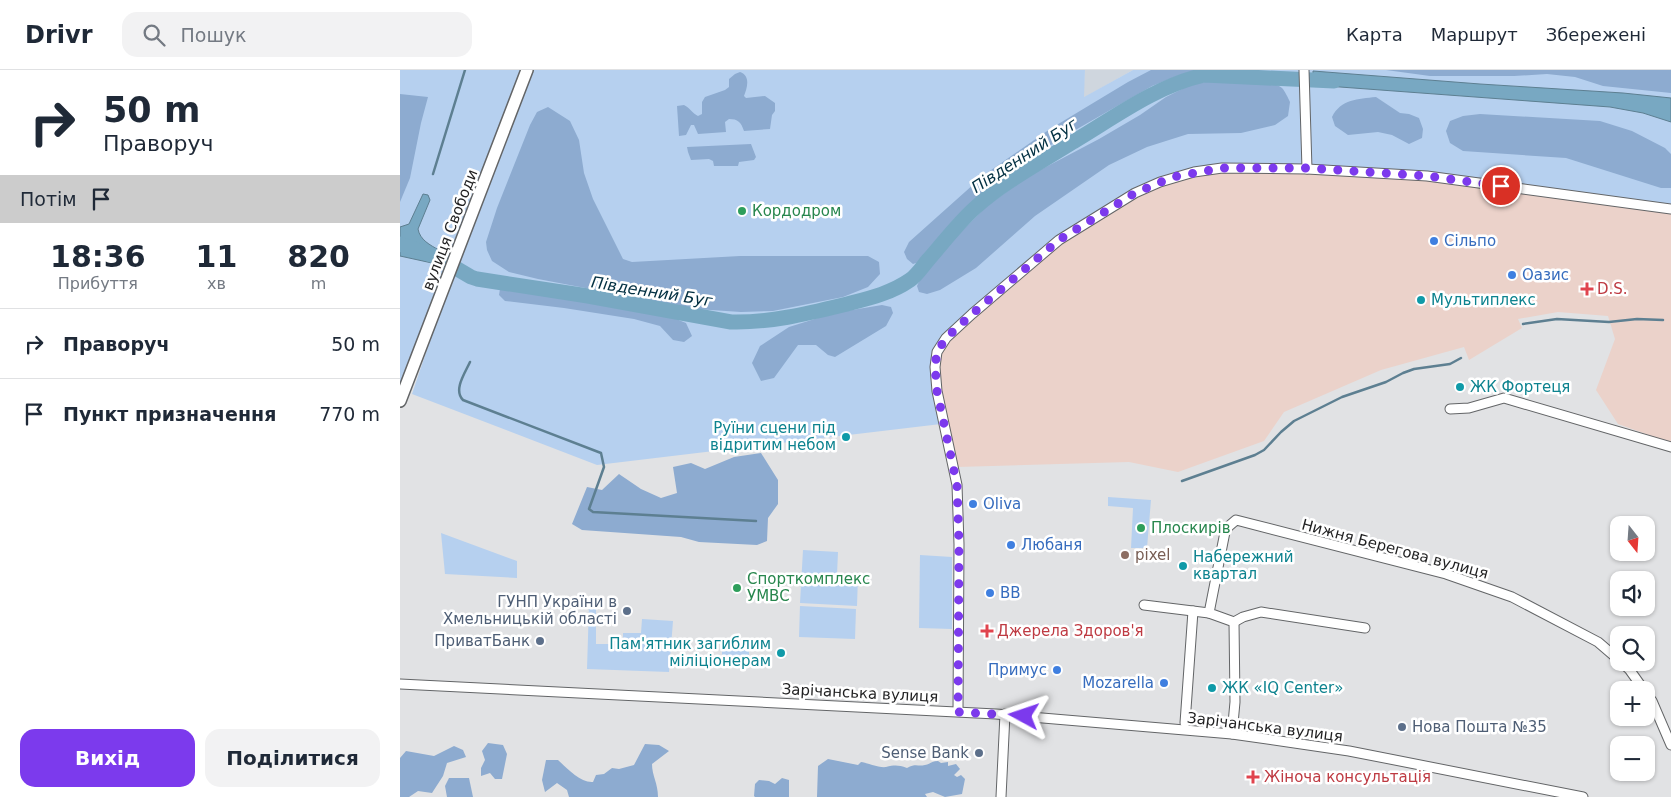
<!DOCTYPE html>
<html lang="uk">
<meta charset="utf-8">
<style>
:root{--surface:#fff;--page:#f2f2f3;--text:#1f2937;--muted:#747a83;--line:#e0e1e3;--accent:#7c3aed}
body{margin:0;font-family:"DejaVu Sans",sans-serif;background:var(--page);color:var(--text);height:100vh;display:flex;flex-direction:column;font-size:19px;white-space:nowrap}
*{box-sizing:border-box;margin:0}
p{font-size:16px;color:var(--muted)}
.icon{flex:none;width:28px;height:28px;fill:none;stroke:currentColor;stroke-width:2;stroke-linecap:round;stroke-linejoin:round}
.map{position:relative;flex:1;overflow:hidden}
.details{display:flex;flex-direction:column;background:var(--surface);width:400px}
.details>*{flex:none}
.guide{background:#fff;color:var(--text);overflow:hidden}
.needle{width:32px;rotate:163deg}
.fabs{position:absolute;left:1210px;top:446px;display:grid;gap:10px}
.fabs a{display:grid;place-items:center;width:45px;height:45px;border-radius:10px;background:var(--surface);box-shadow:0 1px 4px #0004;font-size:25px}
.pin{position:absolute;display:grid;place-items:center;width:42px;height:42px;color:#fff;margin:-21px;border:2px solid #fff;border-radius:50%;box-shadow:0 1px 5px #0007}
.me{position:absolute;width:55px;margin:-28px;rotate:275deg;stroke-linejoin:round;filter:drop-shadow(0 0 4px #0008)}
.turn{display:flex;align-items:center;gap:18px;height:105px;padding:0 20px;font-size:22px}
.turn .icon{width:65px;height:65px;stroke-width:2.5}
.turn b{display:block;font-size:35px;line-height:42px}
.then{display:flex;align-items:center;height:48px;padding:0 20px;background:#0003;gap:10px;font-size:19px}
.eta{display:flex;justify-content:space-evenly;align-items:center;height:85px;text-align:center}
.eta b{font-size:30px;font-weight:700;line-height:35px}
.action{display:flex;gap:10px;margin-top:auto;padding:10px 20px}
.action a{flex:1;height:58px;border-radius:15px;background:var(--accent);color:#fff;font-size:20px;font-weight:700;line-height:58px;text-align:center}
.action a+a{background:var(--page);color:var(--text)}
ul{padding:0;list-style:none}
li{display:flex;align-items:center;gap:15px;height:70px;padding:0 20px;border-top:1px solid var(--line)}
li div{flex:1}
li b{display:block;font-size:19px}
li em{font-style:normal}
header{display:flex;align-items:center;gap:30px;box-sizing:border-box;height:70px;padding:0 25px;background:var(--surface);border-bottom:1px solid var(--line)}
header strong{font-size:24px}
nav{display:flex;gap:28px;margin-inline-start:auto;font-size:18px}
.search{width:350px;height:45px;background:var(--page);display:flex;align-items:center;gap:12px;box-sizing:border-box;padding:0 18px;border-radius:15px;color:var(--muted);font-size:19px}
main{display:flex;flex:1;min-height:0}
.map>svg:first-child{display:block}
.commercial{fill:#ebd2ca}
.built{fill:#cfd6de}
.green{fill:#b6d0ef}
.forest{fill:#8dabd0}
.water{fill:#78a8c2;stroke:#5d7f91}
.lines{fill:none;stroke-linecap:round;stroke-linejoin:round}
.stream{stroke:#5d7f91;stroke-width:2.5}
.river{stroke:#78a8c2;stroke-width:15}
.minor-casing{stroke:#636567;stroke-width:11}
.major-casing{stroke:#636567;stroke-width:14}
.minor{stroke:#fff;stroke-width:9}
.major{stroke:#fff;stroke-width:11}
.route{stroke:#7c3aed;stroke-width:9;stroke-dasharray:0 16.2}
.leisure-dot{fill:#2e9e5b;stroke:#fff;stroke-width:2}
.shop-dot{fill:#3f7fe0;stroke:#fff;stroke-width:2}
.health-dot{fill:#e0444e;stroke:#fff;stroke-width:2}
.culture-dot{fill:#0f9aa8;stroke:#fff;stroke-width:2}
.education-dot{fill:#8d6e63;stroke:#fff;stroke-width:2}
.service-dot{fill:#5c6f8a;stroke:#fff;stroke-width:2}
.labels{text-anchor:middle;stroke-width:5;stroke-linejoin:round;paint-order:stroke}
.leisure-label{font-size:15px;fill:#27864d;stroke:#fff;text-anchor:start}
.street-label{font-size:15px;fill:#1f1f20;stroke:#fff}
.shop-label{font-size:15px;fill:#366cbe;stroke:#fff;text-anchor:start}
.health-label{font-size:15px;fill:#be3a42;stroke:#fff;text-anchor:start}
.culture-label{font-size:15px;fill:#0d838f;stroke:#fff;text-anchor:start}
.education-label{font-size:15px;fill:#785e54;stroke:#fff;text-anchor:start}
.service-label{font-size:15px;fill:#4e5e75;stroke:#fff;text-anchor:end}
.water-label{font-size:16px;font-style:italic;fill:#033042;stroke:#fff}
</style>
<header>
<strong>Drivr</strong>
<div class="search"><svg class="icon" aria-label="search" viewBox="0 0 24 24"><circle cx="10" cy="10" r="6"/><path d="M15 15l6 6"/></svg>Пошук</div>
<nav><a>Карта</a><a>Маршрут</a><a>Збережені</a></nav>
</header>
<main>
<section class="details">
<div class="guide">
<div class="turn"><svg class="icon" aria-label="right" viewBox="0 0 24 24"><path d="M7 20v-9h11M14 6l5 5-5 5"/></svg><div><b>50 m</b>Праворуч</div></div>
<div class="then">Потім<svg class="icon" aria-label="arrive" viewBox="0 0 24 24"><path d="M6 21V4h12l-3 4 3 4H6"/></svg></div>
</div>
<div class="eta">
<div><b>18:36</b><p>Прибуття</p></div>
<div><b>11</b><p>хв</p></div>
<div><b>820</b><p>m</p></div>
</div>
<ul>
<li><svg class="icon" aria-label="right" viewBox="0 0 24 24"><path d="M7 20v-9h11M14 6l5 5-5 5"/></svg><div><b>Праворуч</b></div><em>50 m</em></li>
<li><svg class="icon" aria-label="arrive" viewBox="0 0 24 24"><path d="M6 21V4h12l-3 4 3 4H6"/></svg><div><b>Пункт призначення</b></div><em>770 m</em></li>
</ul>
<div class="action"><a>Вихід</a><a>Поділитися</a></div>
</section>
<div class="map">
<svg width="1271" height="727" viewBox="0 0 1271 727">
<rect width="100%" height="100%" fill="#e1e2e4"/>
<path class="commercial" d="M822,101L907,102L1027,109L1271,142V373L1218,354L1196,320L1215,269L1208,246L1158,242L1118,249L1122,258L1069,290L1064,277L981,300L884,342L864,371L778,402L729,392L557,397L539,307V289L542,278L574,246L661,173L736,127L774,111Z"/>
<path class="built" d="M685,0H733L683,28Z"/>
<g class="green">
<path d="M0,0H123L0,320Z"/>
<path d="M131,0H685L684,27L733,0H901L903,95L821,94L772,103L733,120L569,241L536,274L532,288L531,308L541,354L197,395L12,324L40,241Z"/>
<path d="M908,0H1271V135L1027,102L910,95Z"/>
<path d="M708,427L751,430L747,478H731L733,438L708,436Z"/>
<path d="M41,463L117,491V508L45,504Z"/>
<path d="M403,480L438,482L437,505L458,506L457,536L400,533Z"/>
<path d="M520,485L552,487V559L519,558Z"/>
<path d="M189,535L196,536V574H212L213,569L223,568V563H241L242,549L273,551L269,602L187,599Z"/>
<path d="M400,536L456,539L455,569L399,567Z"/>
<path d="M327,570H343L349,577V591L342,597L327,596L322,590V575Z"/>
</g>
<g class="forest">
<path d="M751,0H809L777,6L752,16L658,70L588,119L546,159L519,192L513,194L507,189L504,182L509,172L584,105L650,59L728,12Z"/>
<path d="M986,0H1271V23L1203,16L1175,7L1147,4L1114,6H1030Z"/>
<path d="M340,2C351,6 347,18 344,26L346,28L365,26L375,33V41L372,45L370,59L344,61C341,52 338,49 329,49L325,52L326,62L298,64L294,55H291L286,65L279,66L277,36L284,35C290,38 292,43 298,46L302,44V32L305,27L325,20L329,17V9L335,4Z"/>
<path d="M810,11C825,11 872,9 882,18C885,21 888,28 890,32L888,46L875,55L841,63L788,64L747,77L709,95L635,146L576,198L540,220L527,224L519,222L517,216L521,207L545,178L587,136L627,107L699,69L740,45L766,27L790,15Z"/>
<path d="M0,24L28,27L21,53L10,108L0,132Z"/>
<path d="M976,27L1000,43L1009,44L1019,48L1023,59L1022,68L1009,74L992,65L978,62L948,65L935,56L932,47C941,29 958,29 976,27Z"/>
<path d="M148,37L170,51L179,70L184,103L193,129L223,189L232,192L340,186H468L479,192L480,204L468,217L443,227L373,241L341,242L296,239L138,209L109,202L92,191L87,180L86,172L97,138L130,55L137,42Z"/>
<path d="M1080,44L1200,51L1232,61L1265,78L1271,84V118H1261L1166,88L1063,81L1050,73L1046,61L1050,51L1063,46Z"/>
<path d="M351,74L356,87L354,90L339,92L338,96H314L313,91L309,89L291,90L288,82L287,77Z"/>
<path d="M111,218L225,236L271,247L286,253L292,266L284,272L273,270L260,256L234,249L164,238L105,231L99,225L100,219Z"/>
<path d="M482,235L491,237L493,243L486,256L435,287L428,285L416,275H398L374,308L361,311L352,293L360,276L389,257L434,243Z"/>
<path d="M361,383L378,410V434L368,448L367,471L357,475L299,472L281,467L182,460L172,454L187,417L202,420L219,404L241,419L261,428L277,423L273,397L291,393L305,399L334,387Z"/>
<path d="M88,673L103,675L107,684L102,709H95L90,703L81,706V698L85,690L82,681Z"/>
<path d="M245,674L259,675L269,681L252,694C252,706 258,713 258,727H169L167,720L157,713L145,722L142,710L146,690H158C167,698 180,713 193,712L196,705L204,704L212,698L219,699L234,695Z"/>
<path d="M54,676L63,680L66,687L47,693L43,706L32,723L18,721L9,727H0V688L6,681L34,686Z"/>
<path d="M428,689L458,695L461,692C468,693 479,698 486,697C495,695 498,695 507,698C517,693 517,697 525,695C530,694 532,691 538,691L541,693L548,692V696L556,694L560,699L554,705L557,707L561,705L565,709L562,724L545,727L533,722L525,724L527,727H417L418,696Z"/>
<path d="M49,708H69L73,727H47L45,716Z"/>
<path d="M382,708L389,710V727H355L354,726L355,714L359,710L369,711L375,714Z"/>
</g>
<g class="water">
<path d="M913,1L1080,14L1223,23L1271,28V52L1243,43L1210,37L913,15Z"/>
<path d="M23,124L28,125L30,130L18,159C20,170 30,175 39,180L35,192L32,193L0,186V157L9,154Z"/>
</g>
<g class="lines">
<g class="stream">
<path d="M33,104L65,0"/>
<path d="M1123,254L1157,249L1209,252L1237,249L1263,250"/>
<path d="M70,292C65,303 53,320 63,330L201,383L204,397L189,439L193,442L356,451"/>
<path d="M782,411L855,385L864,380L881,362L894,351L942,327L986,312L1003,303L1014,299L1050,294L1061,288"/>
</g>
<path class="river" d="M0,174L37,187L71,207L77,209L188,226L331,252C369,253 406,244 443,235C466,229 490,224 510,210C517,205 522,197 528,190C543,173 558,153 576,137C602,113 643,91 673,72C715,47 756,16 804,5L934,11"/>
<g class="minor-casing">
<g id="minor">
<path d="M904,0L907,99"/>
<path d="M1050,339L1069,338L1104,328L1271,377"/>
<path d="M744,535L809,543"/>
<path d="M834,552L843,547L861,542L965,558"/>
<path d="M1221,592L1229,599L1244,620"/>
<path d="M0,614L596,644L832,664L949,681L1183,727"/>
<path d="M1246,623L1252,631L1271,675"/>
<path d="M558,641L559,474L557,415L537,321L535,297L537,282L546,268L572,244L659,170L735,123L760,112L794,102L822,98L907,99L1027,106L1271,139"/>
<path d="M785,653L793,541"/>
<path d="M832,664L835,632L834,552L809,543L825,462L829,456L836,450L1046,504L1112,527L1198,572L1219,590"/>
<path d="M601,727L605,644"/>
</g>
</g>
<g class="major-casing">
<path id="major" d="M0,331L127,0"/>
</g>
<use href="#minor" class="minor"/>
<use href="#major" class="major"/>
</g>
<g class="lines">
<path class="route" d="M624,646L558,642L559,474L557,415L537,321L535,296L537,282L546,268L572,244L659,170L735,123L773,107L822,98H907L1027,106L1101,116"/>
</g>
<g class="leisure-dot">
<circle cx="342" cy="141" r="5"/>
<circle cx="741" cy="458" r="5"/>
<circle cx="337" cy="518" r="5"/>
</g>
<g class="shop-dot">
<circle cx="1034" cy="171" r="5"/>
<circle cx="1112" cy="205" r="5"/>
<circle cx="573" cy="434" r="5"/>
<circle cx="611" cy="475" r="5"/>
<circle cx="590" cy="523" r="5"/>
<circle cx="657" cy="600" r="5"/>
<circle cx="764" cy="613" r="5"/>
</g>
<g class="health-dot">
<path d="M1184.5 211.5h5v5h5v5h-5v5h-5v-5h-5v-5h5z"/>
<path d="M584.5 553.5h5v5h5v5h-5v5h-5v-5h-5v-5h5z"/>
<path d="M850.5 699.5h5v5h5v5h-5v5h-5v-5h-5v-5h5z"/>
</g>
<g class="culture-dot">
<circle cx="1021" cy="230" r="5"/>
<circle cx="1060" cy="317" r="5"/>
<circle cx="446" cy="367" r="5"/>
<circle cx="783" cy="496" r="5"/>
<circle cx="381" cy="583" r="5"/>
<circle cx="812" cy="618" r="5"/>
</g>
<circle class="education-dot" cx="725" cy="485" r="5"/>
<g class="service-dot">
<circle cx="227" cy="541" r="5"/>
<circle cx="140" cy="571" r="5"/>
<circle cx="1002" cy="657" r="5"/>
<circle cx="579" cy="683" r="5"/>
</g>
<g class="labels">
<g class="leisure-label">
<text x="352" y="146">Кордодром</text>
<text x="751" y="463">Плоскирів</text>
<text x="347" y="514">Спорткомплекс<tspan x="347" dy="17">УМВС</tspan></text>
</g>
<g class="street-label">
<text transform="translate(50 160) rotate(-69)" y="5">вулиця Свободи</text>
<text transform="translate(995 479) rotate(15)" y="5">Нижня Берегова вулиця</text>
<text transform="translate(460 623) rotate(3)" y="5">Зарічанська вулиця</text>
<text transform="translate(865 657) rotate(7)" y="5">Зарічанська вулиця</text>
</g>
<g class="shop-label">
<text x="1044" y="176">Сільпо</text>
<text x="1122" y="210">Оазис</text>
<text x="583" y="439">Oliva</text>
<text x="621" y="480">Любаня</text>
<text x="600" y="528">ВВ</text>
<text x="647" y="605" text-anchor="end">Примус</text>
<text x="754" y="618" text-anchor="end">Mozarella</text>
</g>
<g class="health-label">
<text x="1197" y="224">D.S.</text>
<text x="597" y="566">Джерела Здоров'я</text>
<text x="864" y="712">Жіноча консультація</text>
</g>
<g class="culture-label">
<text x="1031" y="235">Мультиплекс</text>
<text x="1070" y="322">ЖК Фортеця</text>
<text x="436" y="363" text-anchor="end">Руїни сцени під<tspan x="436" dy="17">відритим небом</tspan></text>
<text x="793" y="492">Набережний<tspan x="793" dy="17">квартал</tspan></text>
<text x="371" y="579" text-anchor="end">Пам'ятник загиблим<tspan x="371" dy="17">міліціонерам</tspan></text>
<text x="822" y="623">ЖК «IQ Center»</text>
</g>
<g class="education-label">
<text x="735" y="490">pixel</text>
</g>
<g class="service-label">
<text x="217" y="537">ГУНП України в<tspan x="217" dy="17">Хмельницькій області</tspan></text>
<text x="130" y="576">ПриватБанк</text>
<text x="1012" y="662" text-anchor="start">Нова Пошта №35</text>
<text x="569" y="688">Sense Bank</text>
</g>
<g class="water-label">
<text transform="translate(624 85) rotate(-33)" y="6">Південний Буг</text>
<text transform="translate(252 221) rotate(9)" y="6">Південний Буг</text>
</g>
</g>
</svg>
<div class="fabs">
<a><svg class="needle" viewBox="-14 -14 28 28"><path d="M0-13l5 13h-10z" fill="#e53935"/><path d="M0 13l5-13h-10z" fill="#747a83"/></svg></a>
<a><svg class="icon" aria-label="sound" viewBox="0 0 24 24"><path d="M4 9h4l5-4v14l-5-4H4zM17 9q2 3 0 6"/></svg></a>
<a><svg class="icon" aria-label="search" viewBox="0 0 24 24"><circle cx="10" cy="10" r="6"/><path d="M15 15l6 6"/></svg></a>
<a>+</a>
<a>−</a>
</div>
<div class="pin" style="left:1101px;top:116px;background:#d93025"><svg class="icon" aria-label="arrive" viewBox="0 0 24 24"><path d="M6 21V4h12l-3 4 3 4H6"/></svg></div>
<svg class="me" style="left:624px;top:646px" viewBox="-20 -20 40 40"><path d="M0-17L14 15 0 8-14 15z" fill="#7c3aed" stroke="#fff" stroke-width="4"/></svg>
</div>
</main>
